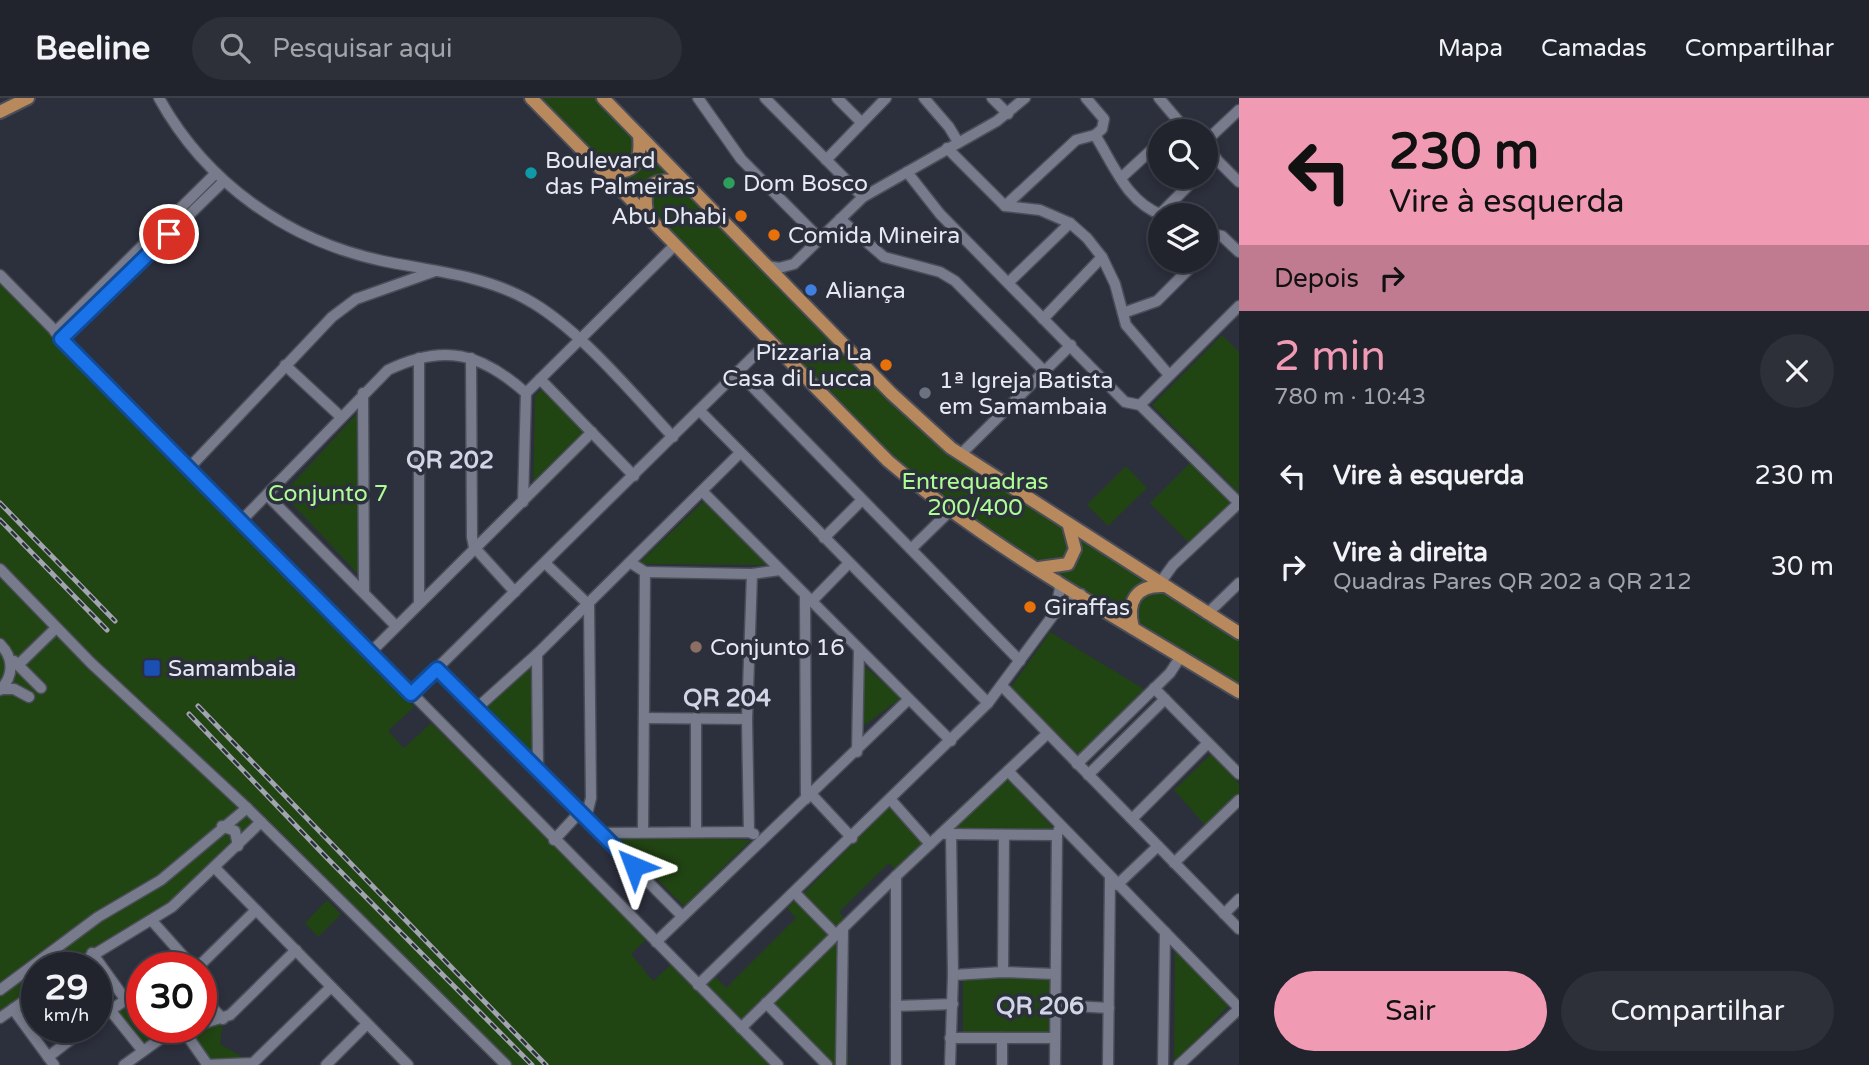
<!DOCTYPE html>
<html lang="pt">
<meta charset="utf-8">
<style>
:root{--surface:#21232d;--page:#2d2f39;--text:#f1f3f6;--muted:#a2a4aa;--line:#3e4049;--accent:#f19ab4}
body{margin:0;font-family:"Varela Round",sans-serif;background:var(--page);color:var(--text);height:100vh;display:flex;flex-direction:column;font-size:26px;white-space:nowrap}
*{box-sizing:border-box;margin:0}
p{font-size:23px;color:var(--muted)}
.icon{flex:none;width:38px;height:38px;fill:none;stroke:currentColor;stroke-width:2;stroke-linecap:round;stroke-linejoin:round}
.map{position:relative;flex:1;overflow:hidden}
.details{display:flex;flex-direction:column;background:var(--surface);width:630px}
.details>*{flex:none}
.banner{background:#f19ab4;color:#111;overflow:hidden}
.buttons{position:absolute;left:1148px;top:21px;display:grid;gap:14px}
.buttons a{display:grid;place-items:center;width:70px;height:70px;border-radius:50%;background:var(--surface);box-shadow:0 4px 10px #0003,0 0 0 2px var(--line);font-size:35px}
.speed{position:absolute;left:21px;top:854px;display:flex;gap:14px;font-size:35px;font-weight:700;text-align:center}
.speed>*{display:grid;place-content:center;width:91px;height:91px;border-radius:50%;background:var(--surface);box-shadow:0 4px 10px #0003,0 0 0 2px var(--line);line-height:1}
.speed small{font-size:18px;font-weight:400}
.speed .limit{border:10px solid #d22;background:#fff;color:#111}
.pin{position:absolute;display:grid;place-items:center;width:60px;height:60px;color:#fff;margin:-30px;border:4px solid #fff;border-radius:50%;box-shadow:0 2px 7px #0007}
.me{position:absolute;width:77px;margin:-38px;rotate:316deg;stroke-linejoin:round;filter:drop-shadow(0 0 5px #0008)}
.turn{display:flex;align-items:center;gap:24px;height:147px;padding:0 35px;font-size:32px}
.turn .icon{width:91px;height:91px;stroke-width:2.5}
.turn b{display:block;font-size:49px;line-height:60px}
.then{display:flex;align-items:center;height:66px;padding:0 35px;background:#0003;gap:14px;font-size:26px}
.round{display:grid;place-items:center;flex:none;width:74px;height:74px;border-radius:37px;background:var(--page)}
.summary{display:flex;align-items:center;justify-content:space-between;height:119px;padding:0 35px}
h1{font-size:42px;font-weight:600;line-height:52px;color:var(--accent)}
.primary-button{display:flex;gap:14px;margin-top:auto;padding:14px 35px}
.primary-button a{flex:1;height:80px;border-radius:42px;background:var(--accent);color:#111;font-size:28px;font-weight:600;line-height:80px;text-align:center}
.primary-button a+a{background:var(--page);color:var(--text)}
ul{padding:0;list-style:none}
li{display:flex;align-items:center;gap:21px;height:91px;padding:0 35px}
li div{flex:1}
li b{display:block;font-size:26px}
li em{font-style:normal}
header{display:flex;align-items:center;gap:42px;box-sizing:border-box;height:98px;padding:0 35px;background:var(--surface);border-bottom:2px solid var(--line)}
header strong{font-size:33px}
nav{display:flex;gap:38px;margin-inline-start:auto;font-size:24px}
.search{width:490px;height:63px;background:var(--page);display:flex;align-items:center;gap:18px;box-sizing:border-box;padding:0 24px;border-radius:38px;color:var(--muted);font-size:26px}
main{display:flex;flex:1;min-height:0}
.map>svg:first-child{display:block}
.green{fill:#214413}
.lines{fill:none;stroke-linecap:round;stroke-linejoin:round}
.minor-casing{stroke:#4b4e59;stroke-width:13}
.major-casing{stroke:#4b4e59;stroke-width:16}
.minor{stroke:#777b8b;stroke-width:10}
.major{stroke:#b8895d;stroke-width:12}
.rail-casing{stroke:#a2a5af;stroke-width:5}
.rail{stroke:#2c2f3c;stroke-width:2.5;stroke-dasharray:8;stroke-linecap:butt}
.route-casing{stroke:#114b97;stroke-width:18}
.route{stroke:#1a73e8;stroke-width:12}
.culture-dot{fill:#0f9aa8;stroke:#2c2f3c;stroke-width:2.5}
.leisure-dot{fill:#2e9e5b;stroke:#2c2f3c;stroke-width:2.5}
.food-dot{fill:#e8710a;stroke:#2c2f3c;stroke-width:2.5}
.shop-dot{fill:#3f7fe0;stroke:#2c2f3c;stroke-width:2.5}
.worship-dot{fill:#6b7280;stroke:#2c2f3c;stroke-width:2.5}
.education-dot{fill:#8d6e63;stroke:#2c2f3c;stroke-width:2.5}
.transit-dot{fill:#1a4fb4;stroke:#2c2f3c;stroke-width:2.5}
.labels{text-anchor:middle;stroke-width:7;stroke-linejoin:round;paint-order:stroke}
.poi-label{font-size:23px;fill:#e7e9f2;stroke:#2c2f3c;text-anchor:start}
.park-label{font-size:23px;fill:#aefc94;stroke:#2c2f3c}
.neighbourhood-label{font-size:24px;font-weight:bold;fill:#d1d6e7;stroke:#2c2f3c}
</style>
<header>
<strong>Beeline</strong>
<div class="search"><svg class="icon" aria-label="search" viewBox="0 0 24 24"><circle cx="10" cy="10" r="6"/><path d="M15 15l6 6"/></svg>Pesquisar aqui</div>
<nav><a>Mapa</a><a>Camadas</a><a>Compartilhar</a></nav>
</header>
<main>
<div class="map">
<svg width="1239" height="967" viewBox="0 0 1239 967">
<rect width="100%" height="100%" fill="#2c2f3c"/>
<g class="green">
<path d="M536,0H596L929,336L1239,534V591L955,414L857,326Z"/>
<path d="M0,176L233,411L414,609L388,633L404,650L431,625L649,839L631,856L653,883L674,864L774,967H504L261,725L187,797L72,870H37V895L0,923Z"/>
<path d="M1222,237L1239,254V395L1152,307Z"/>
<path d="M546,287L590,336L533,392L535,298Z"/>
<path d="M362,310L358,476L283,396Z"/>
<path d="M1192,363L1233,405L1189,445L1150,405Z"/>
<path d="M1126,368L1147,390L1108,428L1087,407Z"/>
<path d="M706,401L769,467L638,466Z"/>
<path d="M1050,534L1144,591L1080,658L1011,589Z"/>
<path d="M530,567L534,661L480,610Z"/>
<path d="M863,567L901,600L862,629Z"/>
<path d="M1212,655L1239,686V695L1205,727L1174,692Z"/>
<path d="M1008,681L1055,732L951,733Z"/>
<path d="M892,706L932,749L901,778L889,765L839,814L850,827L842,836L802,797Z"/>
<path d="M612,737L751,742L684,808Z"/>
<path d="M801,797L841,837L849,967H833L773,905L745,928L706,888L716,879L726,890L796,820L787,810Z"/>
<path d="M327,802L341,816L318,839L305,825Z"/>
<path d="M1175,848L1230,906L1174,967Z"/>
<path d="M963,878L1051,879V935H963Z"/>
<path d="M142,891V929H182L143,953L110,912Z"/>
<path d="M201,898L223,921L220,946L253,965L206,967L183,929H201Z"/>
</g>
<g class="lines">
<g class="minor-casing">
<g id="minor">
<path d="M159,0C206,85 288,143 383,163C432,173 482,177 526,201C578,229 632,295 673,339"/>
<path d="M698,0L741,61L820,141"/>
<path d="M765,0L863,99"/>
<path d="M837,0L861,24"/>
<path d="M924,0L949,29L958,44"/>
<path d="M992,0L1008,16"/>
<path d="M1086,0L1104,21L1102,31L1095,37C1115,69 1127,104 1162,117"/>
<path d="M1159,0L1187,33"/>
<path d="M1171,33L1179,25"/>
<path d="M1206,43L1239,12"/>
<path d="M947,50L1005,108L1040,112L1070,125L1087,140L1102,159L1115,186L1126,227L1169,277"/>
<path d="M1206,51L1239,84"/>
<path d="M826,62L886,0"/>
<path d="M1206,70L1216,60"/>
<path d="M907,74L940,116L1125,304L1140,307L1239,405"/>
<path d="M1122,79L1160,44"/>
<path d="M1005,108L1076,42L1095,37"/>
<path d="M1160,116L1197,79"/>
<path d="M840,121L884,159L940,174L955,183L1044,273"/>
<path d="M1206,142L1212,136L1222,138L1239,154"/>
<path d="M767,168L779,170L794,166L863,99L997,23L1025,0"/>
<path d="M0,177L778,967"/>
<path d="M1009,184L1070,125"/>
<path d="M1123,215L1157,203L1197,163"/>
<path d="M1043,221L1102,159"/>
<path d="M55,234L216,75"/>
<path d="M61,241L224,83"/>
<path d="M419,260V505"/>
<path d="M471,260L472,439L474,449L515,494"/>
<path d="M285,267L341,319"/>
<path d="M738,274L1020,563"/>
<path d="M540,281L634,378"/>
<path d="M363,295L364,495"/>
<path d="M1140,307L1239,208"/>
<path d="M700,313L988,605"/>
<path d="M960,357L1071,247"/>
<path d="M189,370L332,219L356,201L435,173"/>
<path d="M702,393L951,643"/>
<path d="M268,398L396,528"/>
<path d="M523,404L526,295"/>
<path d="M242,422L388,272C444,245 481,255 526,295L675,147"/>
<path d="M824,440L862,402"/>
<path d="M911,451L950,413"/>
<path d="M545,465L589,507L591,700L586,720"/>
<path d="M631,465L645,474L643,733"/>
<path d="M0,471L91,565L247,710L506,967"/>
<path d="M645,474L752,476L780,472"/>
<path d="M1160,485L1173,467L1239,405"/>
<path d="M805,497L806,701"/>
<path d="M812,503L849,465"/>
<path d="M1054,516L1081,496"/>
<path d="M1207,516L1239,485"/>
<path d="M0,546C14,560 14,578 0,592"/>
<path d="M370,555L592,334"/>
<path d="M14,563L41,590"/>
<path d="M18,567L56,530"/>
<path d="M437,571L682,818"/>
<path d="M1002,588L1239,831"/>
<path d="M1154,590L1239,676"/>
<path d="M1,591H14L29,599"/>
<path d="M411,596L769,243"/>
<path d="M477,610L537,556"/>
<path d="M644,620L747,621"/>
<path d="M857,654L859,551"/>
<path d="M1077,666L1170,575L1181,558"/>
<path d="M538,670L537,556L740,355"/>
<path d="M1008,673L1239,910"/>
<path d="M1088,677L1165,601"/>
<path d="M811,696L852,740"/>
<path d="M891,702L930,746"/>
<path d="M1132,721L1208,645"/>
<path d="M222,728L235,733L238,748"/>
<path d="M696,734V620"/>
<path d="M749,734L747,621L752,476"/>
<path d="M602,735L749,734L754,736"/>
<path d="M945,736L1057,737L1059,731"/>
<path d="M554,742L580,714"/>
<path d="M1174,765L1239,702"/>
<path d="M216,771L408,967"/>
<path d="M1117,787L1158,748"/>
<path d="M795,795L836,837"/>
<path d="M1224,816L1239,801"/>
<path d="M153,824L194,870"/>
<path d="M656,844L908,602"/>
<path d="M92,855L125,901"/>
<path d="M72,870L172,809L261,724"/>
<path d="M197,870L256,812"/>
<path d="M1003,874L1004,737"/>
<path d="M953,877L1003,874L1055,876"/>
<path d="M698,887L988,605L1054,516L1060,491L1057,482"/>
<path d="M0,892L98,819L161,782L247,710"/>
<path d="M201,898L223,921"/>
<path d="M766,905L827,967"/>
<path d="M1055,907L1109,910"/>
<path d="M896,908L953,906"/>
<path d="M13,911L54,967"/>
<path d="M110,912L143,953"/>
<path d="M0,920L37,894"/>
<path d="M96,922L142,891"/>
<path d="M201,926L230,917L296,852"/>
<path d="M182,930L207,966"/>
<path d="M741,930L896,778L1047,636"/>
<path d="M950,940H1055"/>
<path d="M48,959L87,929"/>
<path d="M124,967L167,936L185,929"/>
<path d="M206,967L253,965L331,889"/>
<path d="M326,967L367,926"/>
<path d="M841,967L843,830"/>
<path d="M896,967V778"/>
<path d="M950,967L953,877L951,735"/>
<path d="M1002,967V940"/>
<path d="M1055,967L1057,737"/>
<path d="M1108,967L1110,780"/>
<path d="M1163,967L1165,834"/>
<path d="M1179,967L1239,911"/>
</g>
</g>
<g class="major-casing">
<g id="major">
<path d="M531,0L888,363C994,453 1120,521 1239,594"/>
<path d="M603,0L891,295L951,350L1239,535"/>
<path d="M0,14L28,0"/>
<path d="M601,71C632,80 642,67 639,37"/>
<path d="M648,119C640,85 654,79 685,84"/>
<path d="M1039,470L1068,466L1075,451L1069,428"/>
<path d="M1133,530C1126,504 1136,487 1163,488"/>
</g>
</g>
<use href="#minor" class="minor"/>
<use href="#major" class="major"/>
<g class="rail-casing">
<g id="rail">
<path d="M0,405L115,523"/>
<path d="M0,422L107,532"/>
<path d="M198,608L546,967"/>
<path d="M189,616L327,760L532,967"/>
</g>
</g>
<use href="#rail" class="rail"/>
</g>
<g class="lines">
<g class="route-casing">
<path id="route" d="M169,136L61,241L411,596L437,571L634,768"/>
</g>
<use href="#route" class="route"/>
</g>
<circle class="culture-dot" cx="531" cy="75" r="7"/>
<circle class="leisure-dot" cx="729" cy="85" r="7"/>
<g class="food-dot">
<circle cx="741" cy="118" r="7"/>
<circle cx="774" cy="137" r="7"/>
<circle cx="886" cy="267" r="7"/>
<circle cx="1030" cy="509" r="7"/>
</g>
<circle class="shop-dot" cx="811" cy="192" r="7"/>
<circle class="worship-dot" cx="925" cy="295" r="7"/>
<circle class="education-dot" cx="696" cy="549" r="7"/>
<rect class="transit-dot" x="143" y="561" width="18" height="18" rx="3.5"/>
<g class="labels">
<g class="poi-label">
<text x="545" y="70">Boulevard<tspan x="545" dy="26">das Palmeiras</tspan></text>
<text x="743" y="93">Dom Bosco</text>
<text x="727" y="126" text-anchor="end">Abu Dhabi</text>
<text x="788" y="145">Comida Mineira</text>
<text x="825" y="200">Aliança</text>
<text x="872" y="262" text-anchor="end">Pizzaria La<tspan x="872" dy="26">Casa di Lucca</tspan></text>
<text x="939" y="290">1ª Igreja Batista<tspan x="939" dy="26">em Samambaia</tspan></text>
<text x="1044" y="517">Giraffas</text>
<text x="710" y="557">Conjunto 16</text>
<text x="168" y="578">Samambaia</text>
</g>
<g class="park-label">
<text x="975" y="391">Entrequadras<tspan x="975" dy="26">200/400</tspan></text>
<text x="328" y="403">Conjunto 7</text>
</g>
<g class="neighbourhood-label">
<text x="450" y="370">QR 202</text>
<text x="727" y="608">QR 204</text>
<text x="1040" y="916">QR 206</text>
</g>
</g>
</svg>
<div class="buttons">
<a><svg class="icon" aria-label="search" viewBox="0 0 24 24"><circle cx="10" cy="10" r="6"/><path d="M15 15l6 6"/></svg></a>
<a><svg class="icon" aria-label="layers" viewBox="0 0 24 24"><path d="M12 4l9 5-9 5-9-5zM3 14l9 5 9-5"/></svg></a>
</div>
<div class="speed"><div>29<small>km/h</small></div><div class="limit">30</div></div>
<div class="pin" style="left:169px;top:136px;background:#d93025"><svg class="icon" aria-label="arrive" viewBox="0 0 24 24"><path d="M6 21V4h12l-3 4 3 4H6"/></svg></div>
<svg class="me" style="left:634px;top:768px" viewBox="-20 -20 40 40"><path d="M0-17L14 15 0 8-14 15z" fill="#1a73e8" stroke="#fff" stroke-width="4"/></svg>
</div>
<section class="details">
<div class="banner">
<div class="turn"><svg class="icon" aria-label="left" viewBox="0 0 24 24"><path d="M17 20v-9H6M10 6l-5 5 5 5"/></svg><div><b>230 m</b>Vire à esquerda</div></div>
<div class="then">Depois<svg class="icon" aria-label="right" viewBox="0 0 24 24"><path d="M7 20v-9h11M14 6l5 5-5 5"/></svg></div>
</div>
<div class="summary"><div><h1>2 min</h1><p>780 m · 10:43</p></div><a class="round"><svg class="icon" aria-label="close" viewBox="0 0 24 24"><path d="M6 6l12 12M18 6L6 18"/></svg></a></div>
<ul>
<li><svg class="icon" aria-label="left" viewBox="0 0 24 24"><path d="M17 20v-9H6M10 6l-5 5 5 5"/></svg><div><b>Vire à esquerda</b></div><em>230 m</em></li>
<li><svg class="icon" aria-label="right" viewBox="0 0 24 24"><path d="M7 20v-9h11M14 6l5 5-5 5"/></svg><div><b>Vire à direita</b><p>Quadras Pares QR 202 a QR 212</p></div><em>30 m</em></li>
</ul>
<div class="primary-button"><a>Sair</a><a>Compartilhar</a></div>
</section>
</main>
